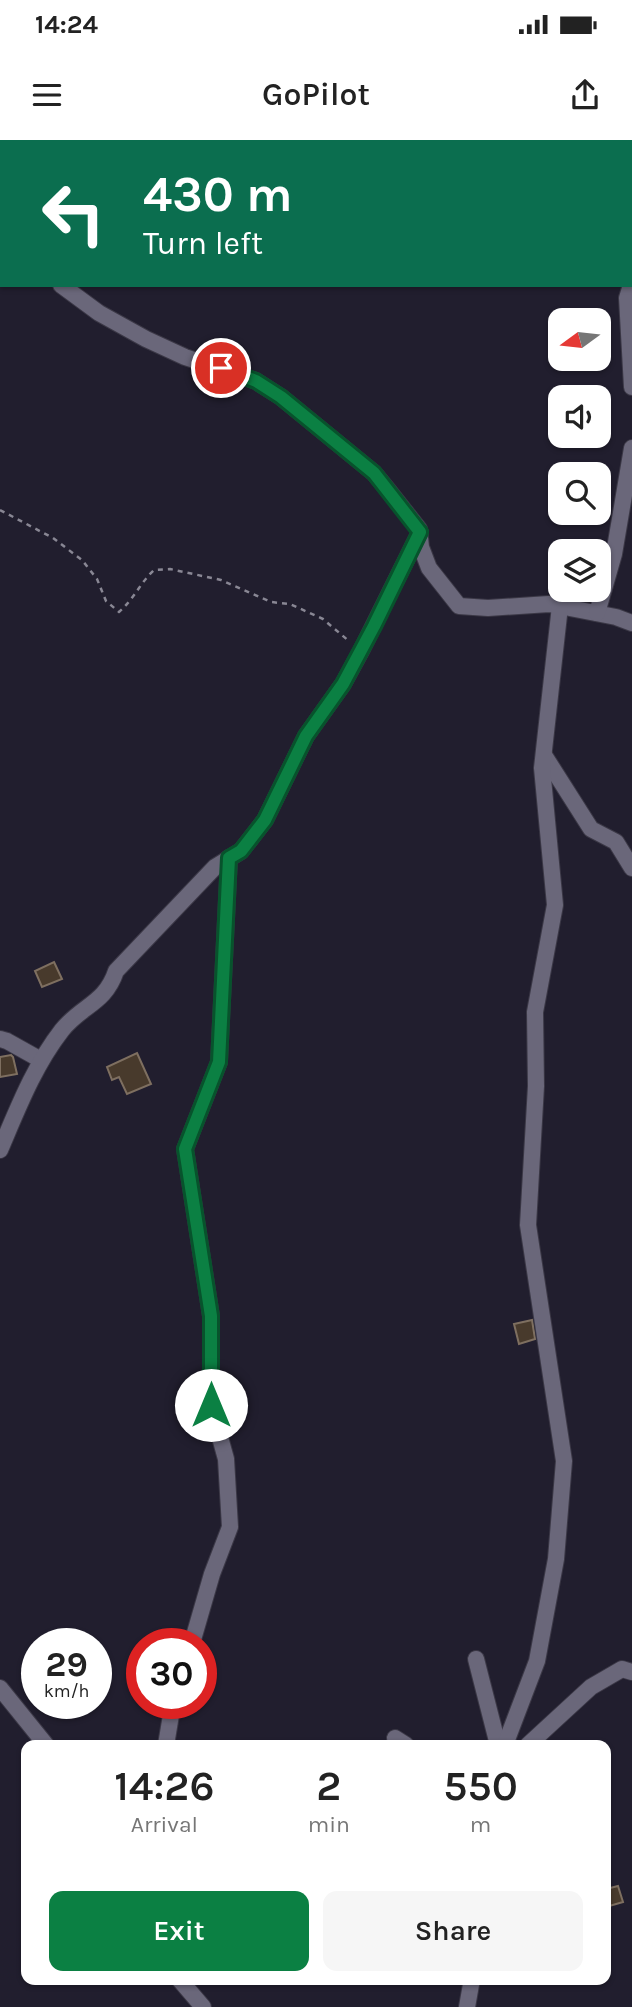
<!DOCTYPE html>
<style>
:root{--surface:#fff;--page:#f6f6f6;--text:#222;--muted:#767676;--accent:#0b8043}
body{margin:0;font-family:Karla,sans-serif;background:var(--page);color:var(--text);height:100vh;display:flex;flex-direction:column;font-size:26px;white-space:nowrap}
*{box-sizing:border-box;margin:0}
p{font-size:23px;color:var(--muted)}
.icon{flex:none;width:38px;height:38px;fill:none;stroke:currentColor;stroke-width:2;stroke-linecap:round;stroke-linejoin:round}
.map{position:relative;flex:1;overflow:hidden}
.side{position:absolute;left:21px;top:1600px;width:590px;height:245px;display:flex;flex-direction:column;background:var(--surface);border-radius:14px;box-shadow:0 2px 5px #0004}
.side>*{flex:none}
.guide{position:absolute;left:0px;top:0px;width:634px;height:147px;box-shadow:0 2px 5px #0004;background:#0b6e4f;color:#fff;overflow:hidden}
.needle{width:46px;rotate:255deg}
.controls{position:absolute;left:548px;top:168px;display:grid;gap:14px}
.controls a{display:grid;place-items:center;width:63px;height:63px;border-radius:14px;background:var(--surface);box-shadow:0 2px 5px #0004;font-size:35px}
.speed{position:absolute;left:21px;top:1488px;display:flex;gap:14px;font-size:35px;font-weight:700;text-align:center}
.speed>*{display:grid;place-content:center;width:91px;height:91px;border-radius:50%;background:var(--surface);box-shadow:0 2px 5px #0004;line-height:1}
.speed small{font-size:18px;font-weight:400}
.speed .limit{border:10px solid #d22;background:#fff;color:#111}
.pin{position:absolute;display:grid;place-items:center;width:60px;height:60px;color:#fff;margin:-30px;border:4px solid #fff;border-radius:50%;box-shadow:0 2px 7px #0007}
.me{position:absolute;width:77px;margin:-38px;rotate:0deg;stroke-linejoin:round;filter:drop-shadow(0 0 5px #0008)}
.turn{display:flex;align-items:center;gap:24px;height:147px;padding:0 28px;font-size:32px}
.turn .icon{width:91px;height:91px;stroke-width:2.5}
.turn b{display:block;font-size:49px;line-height:60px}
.eta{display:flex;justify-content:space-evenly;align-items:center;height:119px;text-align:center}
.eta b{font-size:42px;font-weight:600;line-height:49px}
.action{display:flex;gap:14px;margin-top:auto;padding:14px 28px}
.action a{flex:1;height:80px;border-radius:14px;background:var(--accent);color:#fff;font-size:28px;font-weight:600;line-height:80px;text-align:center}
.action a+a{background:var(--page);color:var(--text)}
.status{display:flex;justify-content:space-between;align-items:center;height:49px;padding:0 35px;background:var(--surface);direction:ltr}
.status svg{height:19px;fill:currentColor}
header{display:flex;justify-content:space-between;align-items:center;height:91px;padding:0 28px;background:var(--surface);font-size:32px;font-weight:600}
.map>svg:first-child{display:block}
.building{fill:#483a2c;stroke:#7e6f60;stroke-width:2}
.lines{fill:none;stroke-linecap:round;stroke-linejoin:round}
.minor-casing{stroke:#3b3846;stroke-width:18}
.path{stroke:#898794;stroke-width:2.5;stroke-dasharray:5 5;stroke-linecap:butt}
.minor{stroke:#6a677a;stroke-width:16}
.route-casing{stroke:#07532c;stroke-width:18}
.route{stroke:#0b8043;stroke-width:12}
</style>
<div class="status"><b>14:24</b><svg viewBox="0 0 49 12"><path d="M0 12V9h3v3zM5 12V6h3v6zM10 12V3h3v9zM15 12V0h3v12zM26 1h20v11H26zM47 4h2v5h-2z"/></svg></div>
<header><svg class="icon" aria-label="menu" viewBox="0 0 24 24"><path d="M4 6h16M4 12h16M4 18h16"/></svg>GoPilot<svg class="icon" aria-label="share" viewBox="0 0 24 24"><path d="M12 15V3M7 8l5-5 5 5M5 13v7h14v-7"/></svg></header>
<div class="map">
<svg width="632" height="1867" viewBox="0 0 632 1867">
<rect width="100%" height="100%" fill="#211e2e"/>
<g class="building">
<path d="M54,822L62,839L42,847L35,831Z"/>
<path d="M137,913L151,944L127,954L119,937L112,940L107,927Z"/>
<path d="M11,915L13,917L17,934L0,937V917Z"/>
<path d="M532,1180L535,1199L519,1204L514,1184Z"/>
<path d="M618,1746L623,1762L606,1767V1749Z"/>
</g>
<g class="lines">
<g class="minor-casing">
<g id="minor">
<path d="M113,0L121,2"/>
<path d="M324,0V2"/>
<path d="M427,0L433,2"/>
<path d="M364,2L375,0"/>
<path d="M0,99L2,100"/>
<path d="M61,145L99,173L146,199L185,217L256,241L281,257L374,333L388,350L419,389L421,407L429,428L459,466L488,468L549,464L616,477L632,483"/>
<path d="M631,145L627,158L632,247"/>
<path d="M597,473L614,414L632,308"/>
<path d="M544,615L591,689L616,702L632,728"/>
<path d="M0,899L7,901L41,920"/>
<path d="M0,1010C18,968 34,926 62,890C82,865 105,864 116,831L215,727L241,711L265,680L306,596L343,544L361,511L420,392"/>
<path d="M192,1503L212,1434L230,1387L226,1319L211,1265V1176L185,1009L219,922L229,718"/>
<path d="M476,1519L498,1605"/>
<path d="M0,1548L46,1605"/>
<path d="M395,1598L406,1605"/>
<path d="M166,1605L173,1563"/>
<path d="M505,1605L537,1521L556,1419L564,1321L528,1085L536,946L535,872L555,765L542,628L560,466"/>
<path d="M528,1605L591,1547L622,1529L632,1532"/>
<path d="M179,1839L203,1867"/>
<path d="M467,1867L472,1839"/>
</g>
</g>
<path class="path" d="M0,370L53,398L82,420L97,439L106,461L119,472C134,459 140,443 154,430L170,429L221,440L271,462L290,464L323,479L350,502"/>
<use href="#minor" class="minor"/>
</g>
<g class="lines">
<g class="route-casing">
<path id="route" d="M211,1265V1176L185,1009L219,922L229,718L241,711L265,680L306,596L343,544L374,486L420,392L374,333L281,257L256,241L221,228"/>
</g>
<use href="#route" class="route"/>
</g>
</svg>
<div class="controls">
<a><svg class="needle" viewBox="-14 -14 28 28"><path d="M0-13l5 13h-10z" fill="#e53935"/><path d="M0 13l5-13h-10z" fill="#767676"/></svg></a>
<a><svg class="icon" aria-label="sound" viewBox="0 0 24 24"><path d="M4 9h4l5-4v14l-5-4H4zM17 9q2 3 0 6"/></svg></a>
<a><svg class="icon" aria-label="search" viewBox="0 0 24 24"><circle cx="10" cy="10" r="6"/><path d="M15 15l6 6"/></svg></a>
<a><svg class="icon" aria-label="layers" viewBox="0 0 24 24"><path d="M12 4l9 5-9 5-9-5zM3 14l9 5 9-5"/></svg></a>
</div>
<div class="speed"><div>29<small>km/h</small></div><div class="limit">30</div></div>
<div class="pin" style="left:221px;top:228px;background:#d93025"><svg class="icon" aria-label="arrive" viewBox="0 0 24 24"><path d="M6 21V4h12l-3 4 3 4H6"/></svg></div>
<svg class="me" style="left:211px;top:1265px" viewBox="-20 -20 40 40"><circle r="19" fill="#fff"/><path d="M0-13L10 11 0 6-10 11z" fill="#0b8043"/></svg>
<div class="guide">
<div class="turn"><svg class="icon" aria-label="left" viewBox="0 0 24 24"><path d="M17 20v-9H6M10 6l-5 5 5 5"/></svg><div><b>430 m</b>Turn left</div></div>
</div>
<section class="side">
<div class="eta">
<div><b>14:26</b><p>Arrival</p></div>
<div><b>2</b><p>min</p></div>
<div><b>550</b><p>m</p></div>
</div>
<div class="action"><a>Exit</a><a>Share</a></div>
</section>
</div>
